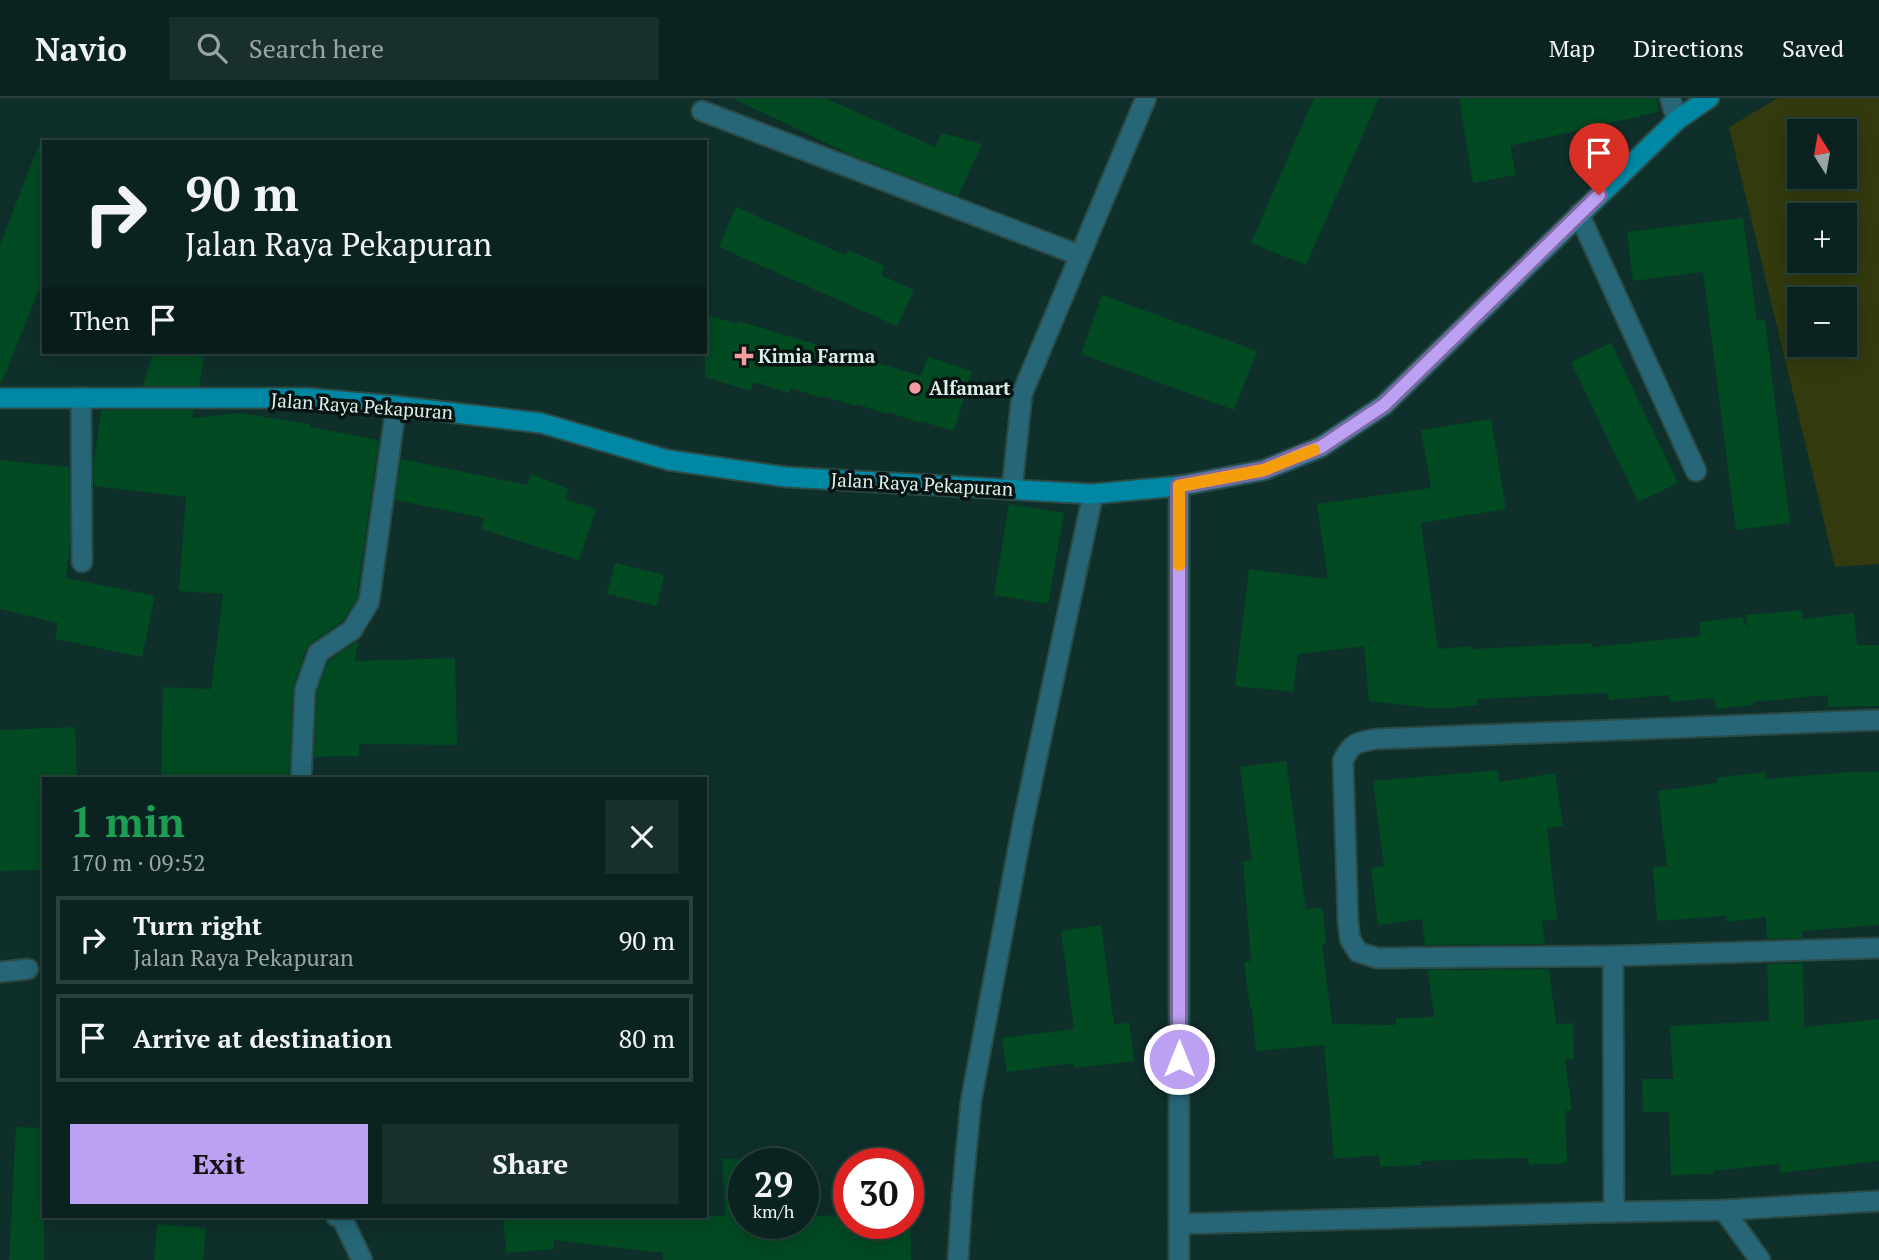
<!DOCTYPE html>
<meta charset="utf-8">
<style>
:root{--surface:#0b2320;--page:#192f2d;--text:#f1f3f6;--muted:#9aa4a5;--line:#2b403e;--accent:#bca0f2}
body{margin:0;font-family:"PT Serif",serif;background:var(--page);color:var(--text);height:100vh;display:flex;flex-direction:column;font-size:26px;white-space:nowrap}
*{box-sizing:border-box;margin:0}
p{font-size:23px;color:var(--muted)}
.icon{flex:none;width:38px;height:38px;fill:none;stroke:currentColor;stroke-width:2;stroke-linecap:round;stroke-linejoin:round}
.map{position:relative;flex:1;overflow:hidden}
.side{position:absolute;left:42px;top:679px;width:665px;height:441px;display:flex;flex-direction:column;background:var(--surface);border-radius:0px;box-shadow:0 4px 18px #0003,0 0 0 2px var(--line)}
.side>*{flex:none}
.banner{position:absolute;left:42px;top:42px;width:665px;height:214px;border-radius:0px;box-shadow:0 4px 18px #0003,0 0 0 2px var(--line);background:#0b2320;color:var(--text);overflow:hidden}
.needle{width:46px;rotate:349deg}
.tools{position:absolute;left:1787px;top:21px;display:grid;gap:14px}
.tools a{display:grid;place-items:center;width:70px;height:70px;border-radius:0px;background:var(--surface);box-shadow:0 4px 18px #0003,0 0 0 2px var(--line);font-size:35px}
.speed{position:absolute;left:728px;top:1050px;display:flex;gap:14px;font-size:35px;font-weight:700;text-align:center}
.speed>*{display:grid;place-content:center;width:91px;height:91px;border-radius:50%;background:var(--surface);box-shadow:0 4px 18px #0003,0 0 0 2px var(--line);line-height:1}
.speed small{font-size:18px;font-weight:400}
.speed .limit{border:10px solid #d22;background:#fff;color:#111}
.pin{position:absolute;display:grid;place-items:center;width:60px;height:60px;color:#fff;margin:-72px -30px;border-radius:50% 50% 50% 0;rotate:-45deg;box-shadow:0 0 7px #0007}
.pin .icon{rotate:45deg}
.me{position:absolute;width:77px;margin:-38px;rotate:0deg;stroke-linejoin:round;filter:drop-shadow(0 0 5px #0008)}
.turn{display:flex;align-items:center;gap:24px;height:147px;padding:0 28px;font-size:32px}
.turn .icon{width:91px;height:91px;stroke-width:2.5}
.turn b{display:block;font-size:49px;line-height:60px}
.then{display:flex;align-items:center;height:66px;padding:0 28px;background:#0003;gap:14px;font-size:26px}
.round{display:grid;place-items:center;flex:none;width:74px;height:74px;border-radius:0px;background:var(--page)}
.overview{display:flex;align-items:center;justify-content:space-between;height:119px;padding:0 28px}
h1{font-size:42px;font-weight:800;line-height:52px;color:#1e9e55}
.cta{display:flex;gap:14px;margin-top:auto;padding:14px 28px}
.cta a{flex:1;height:80px;border-radius:0px;background:var(--accent);color:#111;font-size:28px;font-weight:800;line-height:80px;text-align:center}
.cta a+a{background:var(--page);color:var(--text)}
ul{padding:0;list-style:none}
li{display:flex;align-items:center;gap:21px;height:88px;margin:0 14px 10px;padding:0 14px;border:4px solid var(--line);border-radius:0px}
li div{flex:1}
li b{display:block;font-size:26px}
li em{font-style:normal}
header{display:flex;align-items:center;gap:42px;box-sizing:border-box;height:98px;padding:0 35px;background:var(--surface);border-bottom:2px solid var(--line)}
header strong{font-size:33px}
nav{display:flex;gap:38px;margin-inline-start:auto;font-size:24px}
.search{width:490px;height:63px;background:var(--page);display:flex;align-items:center;gap:18px;box-sizing:border-box;padding:0 24px;border-radius:0px;color:var(--muted);font-size:26px}
.map>svg:first-child{display:block}
.green{fill:#323a0e;fill-rule:evenodd}
.building{fill:#014a22}
.lines{fill:none;stroke-linecap:round;stroke-linejoin:round}
.minor-casing{stroke:#2c4a46;stroke-width:23}
.secondary-casing{stroke:#2c4a46;stroke-width:23}
.minor{stroke:#266677;stroke-width:19}
.secondary{stroke:#0087a3;stroke-width:19}
.route-casing{stroke:#7a689d;stroke-width:18}
.route{stroke:#bca0f2;stroke-width:12}
.slow{stroke:#f59e0b;stroke-width:12}
.poi-dot{fill:#f59b9d;stroke:#071412;stroke-width:2.5}
.labels{text-anchor:middle;stroke-width:7;stroke-linejoin:round;paint-order:stroke}
.poi-label{font-size:19px;font-weight:bold;fill:#dcedea;stroke:#071412;text-anchor:start}
.street-label{font-size:19px;fill:#dcedea;stroke:#071412}
</style>
<header>
<strong>Navio</strong>
<div class="search"><svg class="icon" aria-label="search" viewBox="0 0 24 24"><circle cx="10" cy="10" r="6"/><path d="M15 15l6 6"/></svg>Search here</div>
<nav><a>Map</a><a>Directions</a><a>Saved</a></nav>
</header>
<div class="map">
<svg width="1879" height="1162" viewBox="0 0 1879 1162">
<rect width="100%" height="100%" fill="#0f2f2b"/>
<path class="green" d="M1778,0H1879V466L1835,469L1729,29ZM1799,33H1844V79H1799ZM1799,117H1844V163H1799ZM1799,201H1844V247H1799Z"/>
<g class="building">
<path d="M732,0H825L935,49L942,35L982,46L958,98L851,57Z"/>
<path d="M1314,0H1379L1306,167L1251,145Z"/>
<path d="M1459,0H1657L1658,14L1510,48L1516,77L1473,85Z"/>
<path d="M41,41H44V179L2,284H0V147Z"/>
<path d="M736,109L845,157L848,152L885,168L881,177L914,192L897,228L719,149Z"/>
<path d="M1743,120L1757,223L1765,222L1790,425L1736,432L1703,174L1633,183L1627,134Z"/>
<path d="M1102,197L1257,253L1234,312L1081,256Z"/>
<path d="M705,216L737,226L738,223L921,278L928,259L972,273L954,333L921,323V325L888,314L887,316L857,306L856,308L823,298L822,300L791,290L789,295L753,284L750,293L705,279Z"/>
<path d="M1611,245L1678,385L1638,404L1571,264Z"/>
<path d="M153,254H205L199,288H143Z"/>
<path d="M101,312H194L193,320L240,315L310,326V329L379,342L357,500L343,523L311,545L306,551L293,591L289,681L161,679L163,589L211,591L223,496L179,493L186,399L94,388V363Z"/>
<path d="M1491,321L1506,411L1421,425L1438,551L1472,548V551L1592,545V549L1701,538L1699,524L1742,519L1748,531L1746,517L1802,512L1803,521L1854,515L1857,547H1879V608L1828,609V597L1753,604V607L1716,611L1714,600L1670,604V597L1609,602L1608,595L1477,601L1478,607L1439,611L1369,603L1364,548L1298,556L1293,594L1235,588L1249,471L1328,481L1317,406L1431,390L1421,332Z"/>
<path d="M401,361L527,387L531,376L569,391L565,401L596,411L579,462L481,431L484,420L395,402Z"/>
<path d="M0,362L69,369L70,446L66,480L155,498L142,559L55,541L58,525L0,511Z"/>
<path d="M1009,406L1064,415L1048,506L994,497Z"/>
<path d="M615,465L664,477L657,508L607,496Z"/>
<path d="M358,543L355,563L455,560L457,647L359,646V658L314,659L317,594L328,563Z"/>
<path d="M75,629L77,681H44V772L0,773V632Z"/>
<path d="M1286,663L1306,811L1323,810L1326,846H1322L1332,926L1396,927V920L1434,919L1428,872L1549,871L1556,926L1573,925L1574,961H1565L1572,1012L1565,1013L1567,1065L1529,1067L1528,1060L1421,1063V1067L1380,1069L1379,1057L1334,1061L1324,947L1256,953L1252,910H1250L1244,864L1251,863L1243,763H1252L1240,669Z"/>
<path d="M1498,672L1499,684L1555,675L1563,728L1547,730L1557,821L1542,823L1545,846L1425,847L1422,821L1378,827L1371,770L1384,768L1373,683Z"/>
<path d="M1863,673V675L1879,673V827L1802,833V840L1767,841L1766,819L1727,824L1726,818L1657,823L1653,769L1667,768L1658,693L1717,685V680L1765,674V681Z"/>
<path d="M1101,827L1114,926L1129,925L1134,963L1074,970V965L1007,974L1002,940L1074,931L1061,833Z"/>
<path d="M1803,865L1804,929L1879,921V1063L1780,1075L1779,1066L1713,1073V1076L1671,1077L1669,1014H1643L1642,981H1673L1670,928L1769,923L1767,866Z"/>
<path d="M16,1029L44,1030V1162H9Z"/>
<path d="M800,1058L801,1066H744V1125H803V1116V1118L849,1117V1125H908V1116H910L911,1162H663V1155L554,1142V1151L506,1155L503,1118H725L722,1061Z"/>
<path d="M157,1126L206,1130L203,1162H154Z"/>
</g>
<g class="lines">
<g class="minor-casing">
<g id="minor">
<path d="M1670,0L1677,22"/>
<path d="M702,13L1079,157"/>
<path d="M1579,116L1696,373"/>
<path d="M81,300L82,464"/>
<path d="M1012,391L1022,296L1146,0"/>
<path d="M1879,622L1376,641C1357,644 1351,645 1343,663L1348,824L1350,841L1358,854L1377,860L1613,858L1879,850"/>
<path d="M301,681L305,592L318,555L352,532L369,504L396,308"/>
<path d="M1613,858L1614,1114"/>
<path d="M0,874L28,871"/>
<path d="M1724,1112L1760,1162"/>
<path d="M336,1118L343,1122L362,1162"/>
<path d="M1179,1126L1614,1114L1724,1112L1879,1103"/>
<path d="M958,1162L962,1098L971,1003L1024,720L1093,396"/>
<path d="M1179,1162V388"/>
</g>
</g>
<g class="secondary-casing">
<path id="secondary" d="M0,300H307L396,308L541,325L668,362L786,379L1093,396L1179,388L1264,372L1321,349L1384,307L1677,22L1709,0"/>
</g>
<use href="#minor" class="minor"/>
<use href="#secondary" class="secondary"/>
</g>
<g class="lines">
<g class="route-casing">
<path id="route" d="M1179,961V388L1264,372L1302,356L1321,349L1384,307L1599,97"/>
</g>
<use href="#route" class="route"/>
<path class="slow" d="M1179,467V388L1264,372L1314,352"/>
</g>
<g class="poi-dot">
<path d="M740.5 247.5h7v7h7v7h-7v7h-7v-7h-7v-7h7z"/>
<circle cx="915" cy="290" r="7"/>
</g>
<g class="labels">
<g class="poi-label">
<text x="758" y="265">Kimia Farma</text>
<text x="929" y="297">Alfamart</text>
</g>
<g class="street-label">
<text transform="translate(362 308) rotate(4)" y="7">Jalan Raya Pekapuran</text>
<text transform="translate(922 386) rotate(3)" y="7">Jalan Raya Pekapuran</text>
</g>
</g>
</svg>
<div class="tools">
<a><svg class="needle" viewBox="-14 -14 28 28"><path d="M0-13l5 13h-10z" fill="#e53935"/><path d="M0 13l5-13h-10z" fill="#9aa4a5"/></svg></a>
<a>+</a>
<a>−</a>
</div>
<div class="speed"><div>29<small>km/h</small></div><div class="limit">30</div></div>
<div class="pin" style="left:1599px;top:97px;background:#d93025"><svg class="icon" aria-label="arrive" viewBox="0 0 24 24"><path d="M6 21V4h12l-3 4 3 4H6"/></svg></div>
<svg class="me" style="left:1179px;top:961px" viewBox="-20 -20 40 40"><circle r="17" fill="#bca0f2" stroke="#fff" stroke-width="3"/><path d="M0-11L8 9 0 5-8 9z" fill="#fff"/></svg>
<div class="banner">
<div class="turn"><svg class="icon" aria-label="right" viewBox="0 0 24 24"><path d="M7 20v-9h11M14 6l5 5-5 5"/></svg><div><b>90 m</b>Jalan Raya Pekapuran</div></div>
<div class="then">Then<svg class="icon" aria-label="arrive" viewBox="0 0 24 24"><path d="M6 21V4h12l-3 4 3 4H6"/></svg></div>
</div>
<section class="side">
<div class="overview"><div><h1>1 min</h1><p>170 m · 09:52</p></div><a class="round"><svg class="icon" aria-label="close" viewBox="0 0 24 24"><path d="M6 6l12 12M18 6L6 18"/></svg></a></div>
<ul>
<li><svg class="icon" aria-label="right" viewBox="0 0 24 24"><path d="M7 20v-9h11M14 6l5 5-5 5"/></svg><div><b>Turn right</b><p>Jalan Raya Pekapuran</p></div><em>90 m</em></li>
<li><svg class="icon" aria-label="arrive" viewBox="0 0 24 24"><path d="M6 21V4h12l-3 4 3 4H6"/></svg><div><b>Arrive at destination</b></div><em>80 m</em></li>
</ul>
<div class="cta"><a>Exit</a><a>Share</a></div>
</section>
</div>
